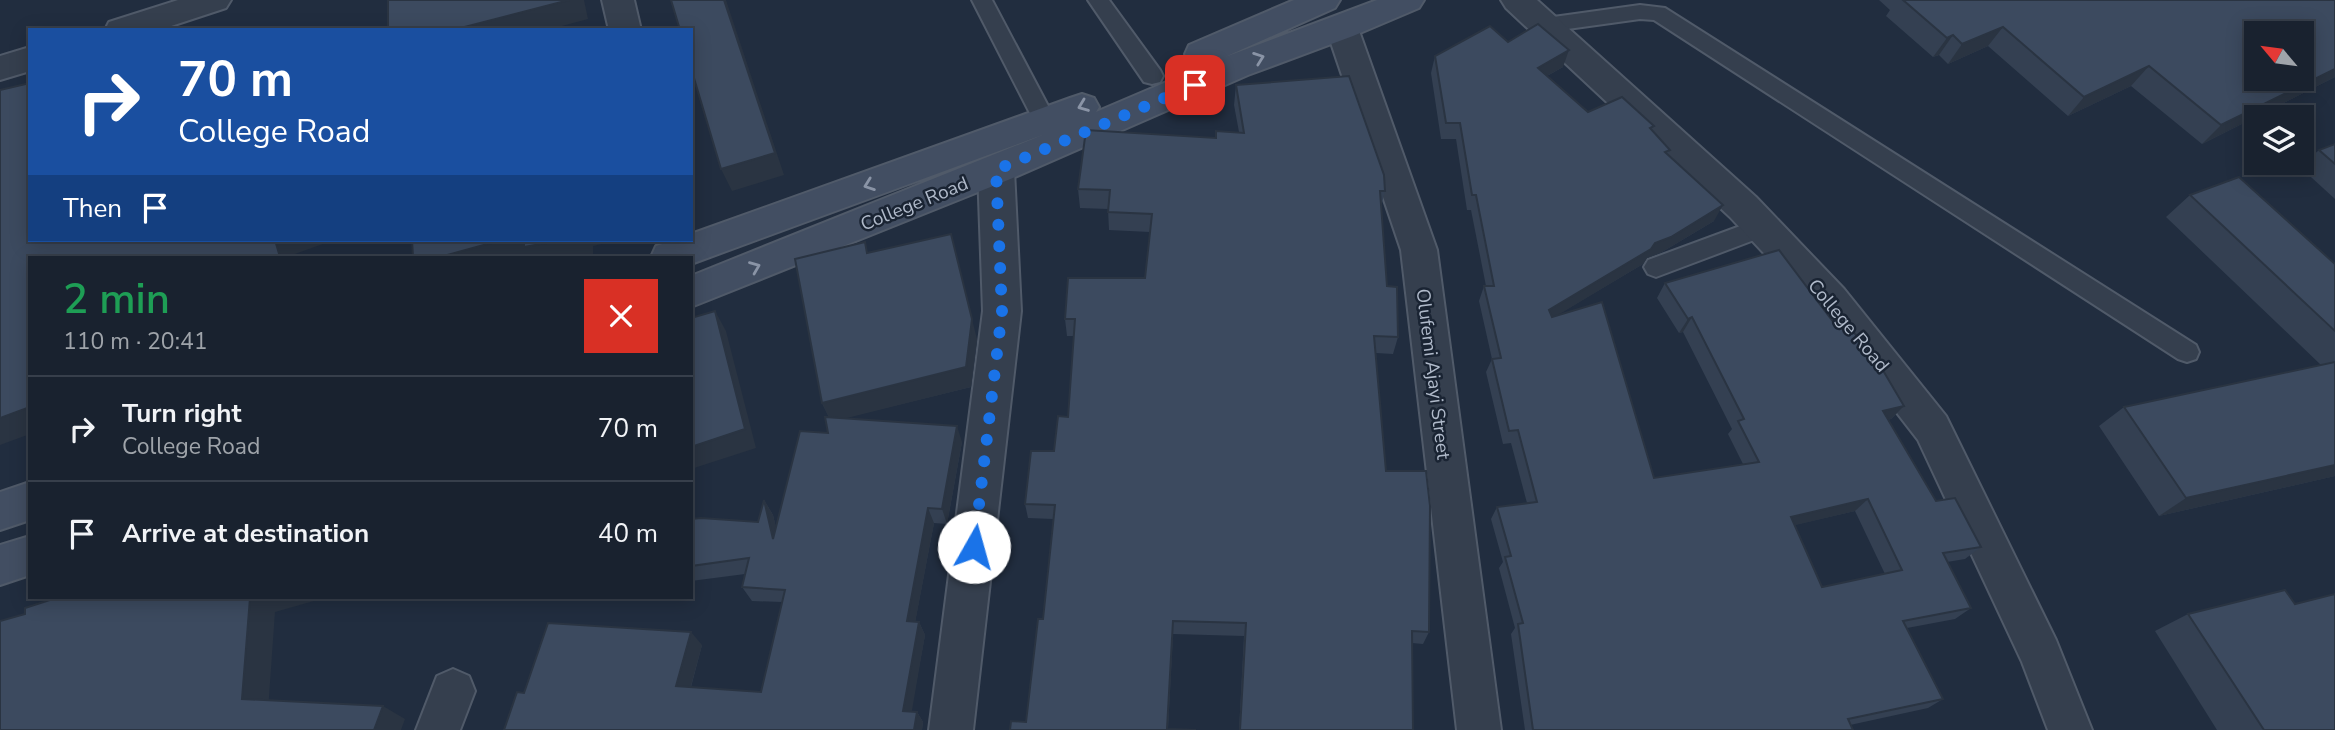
<!DOCTYPE html>
<meta charset="utf-8">
<style>
:root{--surface:#19222f;--page:#222a37;--text:#f1f3f6;--muted:#9fa4aa;--line:#373f4b}
body{margin:0;font-family:"Nunito Sans",sans-serif;background:var(--page);color:var(--text);height:100vh;display:flex;flex-direction:column;font-size:26px;white-space:nowrap}
*{box-sizing:border-box;margin:0}
p{font-size:23px;color:var(--muted)}
.icon{flex:none;width:38px;height:38px;fill:none;stroke:currentColor;stroke-width:2;stroke-linecap:round;stroke-linejoin:round}
.map{position:relative;flex:1;overflow:hidden}
.side{position:absolute;left:28px;top:256px;width:665px;height:343px;display:flex;flex-direction:column;background:var(--surface);border-radius:0px;box-shadow:0 4px 18px #0003,0 0 0 2px var(--line)}
.side>*{flex:none}
.hud{position:absolute;left:28px;top:28px;width:665px;height:214px;border-radius:0px;box-shadow:0 4px 18px #0003,0 0 0 2px var(--line);background:#1a4fa0;color:#fff;overflow:hidden}
.needle{width:46px;rotate:299deg}
.controls{position:absolute;left:2244px;top:21px;display:grid;gap:14px}
.controls a{display:grid;place-items:center;width:70px;height:70px;border-radius:0px;background:var(--surface);box-shadow:0 4px 18px #0003,0 0 0 2px var(--line);font-size:35px}
.pin{position:absolute;display:grid;place-items:center;width:60px;height:60px;color:#fff;margin:-30px;border-radius:14px;box-shadow:0 4px 10px #0006}
.me{position:absolute;width:77px;margin:-38px;rotate:7deg;stroke-linejoin:round;filter:drop-shadow(0 0 5px #0008)}
.turn{display:flex;align-items:center;gap:24px;height:147px;padding:0 35px;font-size:32px}
.turn .icon{width:91px;height:91px;stroke-width:2.5}
.turn b{display:block;font-size:49px;line-height:60px}
.then{display:flex;align-items:center;height:66px;padding:0 35px;background:#0003;gap:14px;font-size:26px}
.round{display:grid;place-items:center;flex:none;width:74px;height:74px;border-radius:0px;background:var(--page)}
.head{display:flex;align-items:center;justify-content:space-between;height:119px;padding:0 35px}
h1{font-size:42px;font-weight:600;line-height:52px;color:#1e9e55}
ul{padding:0;list-style:none}
li{display:flex;align-items:center;gap:21px;height:105px;padding:0 35px;border-top:2px solid var(--line)}
li div{flex:1}
li b{display:block;font-size:26px}
li em{font-style:normal}
.map>svg:first-child{display:block}
.lines{fill:none;stroke-linecap:round;stroke-linejoin:round}
.service-casing{stroke:#505a69;stroke-width:4}
.minor-casing{stroke:#505a69;stroke-width:4}
.secondary-casing{stroke:#505a69;stroke-width:4}
.service{fill:#353f4e;fill-rule:evenodd}
.minor{fill:#353f4e;fill-rule:evenodd}
.secondary{fill:#424e62;fill-rule:evenodd}
.wall{fill:#344052;fill-rule:evenodd}
.shaded-wall{fill:#2a3442}
.building{fill:#3c4a5f;stroke:#2a3442;stroke-width:2;fill-rule:evenodd}
.oneway{stroke:#8a94a6}
.route{stroke:#1a73e8;stroke-width:12;stroke-dasharray:0 21.6}
.labels{text-anchor:middle;stroke-width:5;stroke-linejoin:round;paint-order:stroke}
.street-label{font-size:19px;fill:#b0baca;stroke:#1a2433}
</style>
<div class="map">
<svg width="2335" height="730" viewBox="0 0 2335 730">
<rect width="100%" height="100%" fill="#212d3f"/>
<g class="lines">
<g class="service-casing">
<g id="service">
<path d="M972,0H992L1056,121L1053,127L1045,129L1037,127Z"/>
<path d="M1088,0H1109L1160,70L1163,76L1160,82L1152,84L1144,82Z"/>
<path d="M1640,5L1665,8L2196,345L2199,352L2196,359L2187,362L2178,359L1654,20L1640,19L1546,32L1539,30L1536,25L1539,20L1546,18Z"/>
<path d="M1762,218L1770,220L1773,227L1770,234L1656,277L1648,274L1644,267L1648,260Z"/>
</g>
</g>
<g class="minor-casing">
<g id="minor">
<path d="M178,0H231L226,8L159,30H105L109,22Z"/>
<path d="M602,0H634L641,30H609Z"/>
<path d="M1501,0H1537L1756,197L1844,289L1946,416L2056,640L2092,730H2048L2022,662L1918,440L1818,311L1730,217L1506,8Z"/>
<path d="M1342,16L1353,20L1358,28L1437,250L1501,730H1457L1401,250L1326,28L1331,20Z"/>
<path d="M30,47V71L0,80V56Z"/>
<path d="M996,156L1008,160L1014,170L1021,311L973,730H929L983,311L978,170L984,160Z"/>
<path d="M453,669L469,676L475,691L460,730H416L437,676Z"/>
</g>
</g>
<g class="secondary-casing">
<g id="secondary">
<path d="M1294,0H1340L1335,8L1225,57L1377,0H1424L1419,8L1353,36L1248,75L1008,180L691,307V276L1045,134L691,264V257H651L656,246L675,240H691V234L1070,98L1082,94L1094,98L1099,107L1096,112L1211,63L1201,66L1189,63L1185,54L1189,45Z"/>
<path d="M30,482V520L0,530V492Z"/>
<path d="M30,536V575L0,585V545Z"/>
</g>
</g>
<use href="#service" class="service"/>
<use href="#minor" class="minor"/>
<use href="#secondary" class="secondary"/>
</g>
<g class="wall">
<path d="M1879,0H2335V77L2202,144L2131,86L2068,116L1988,46L1948,64L1939,55L1933,57L1886,16L1890,10Z"/>
<path d="M1508,42L1563,67L1547,76L1588,112L1654,126L1652,130L1670,150L1668,155L1714,221L1662,252L1647,258L1643,264L1557,315L1654,478L1743,464L1728,434L1732,429L1683,332L1679,333L1657,298L1665,283L1837,327L1904,406L1891,419L1888,420L1936,501L1981,547L1965,559L1947,562L1971,608L1955,619L1907,628L1943,699L1928,708L1850,725L1853,730H1525L1511,634L1515,628L1499,568L1503,562L1491,519L1497,507L1527,503L1511,443L1503,444L1486,372L1492,359L1479,301L1484,286H1486L1471,210H1467L1456,139H1441L1431,73L1435,56ZM1855,511L1885,574L1822,587L1794,525Z"/>
<path d="M1236,85L1385,191L1381,207L1387,286L1398,337L1393,354L1376,353L1386,471L1429,632L1423,644L1412,643L1413,730H1239L1244,636L1173,634L1168,729L1026,722L1043,619L1053,519L1028,518L1025,504L1054,451L1068,417L1074,336H1067L1065,319L1145,278L1150,232L1109,230L1108,209L1080,208L1078,189L1216,138L1239,132L1234,105Z"/>
<path d="M2335,144V199L2300,167L2319,150Z"/>
<path d="M2190,195L2335,264V476L2159,516L2099,426L2124,407L2321,365L2166,217Z"/>
<path d="M868,252L977,339L971,387L844,418L962,442L947,524L934,523L915,622H919L925,635L911,711L917,712L923,722L922,730H504L524,693L702,645L691,687L761,692L782,602L752,601L742,587L745,574L691,581V519L758,522L764,500L773,515L776,528L828,433L829,417L822,403Z"/>
<path d="M2188,614L2335,730H2217L2155,631Z"/>
</g>
<g class="shaded-wall">
<path d="M569,0H584L588,19L547,30H453Z"/>
<path d="M724,0H726L784,175L732,191L721,169Z"/>
<path d="M2003,27L1988,46L1948,64L1962,44Z"/>
<path d="M1953,35L1939,55L1933,57L1947,38Z"/>
<path d="M1569,50L1563,67L1532,84L1538,68Z"/>
<path d="M2149,66L2131,86L2068,116L2084,97Z"/>
<path d="M2335,69V77L2202,144L2221,125Z"/>
<path d="M1723,205L1714,221L1662,252L1647,258L1643,264L1543,324L1549,310L1655,243Z"/>
<path d="M275,240H334L292,255L293,257H280Z"/>
<path d="M502,240H619L593,246V255L583,257H531L529,255L521,257H440Z"/>
<path d="M715,311L726,331L756,448L691,469V447Z"/>
<path d="M1692,317L1683,332L1679,333L1688,319Z"/>
<path d="M972,319L977,339L971,387L831,422L822,403Z"/>
<path d="M1904,406L1891,419L1870,424L1883,411Z"/>
<path d="M30,407V434L0,445V418Z"/>
<path d="M957,426L962,442L947,524L942,509Z"/>
<path d="M2335,465V476L2159,516L2186,498Z"/>
<path d="M1868,499L1855,511L1779,529L1791,517Z"/>
<path d="M764,500L773,515L782,553L773,539Z"/>
<path d="M928,508L934,523L913,634L907,621Z"/>
<path d="M255,597H328L275,612L268,711L242,699L250,598Z"/>
<path d="M919,622L925,635L910,722L903,711Z"/>
<path d="M691,632L702,645L688,697L676,686Z"/>
<path d="M383,706L405,719L401,730H374Z"/>
<path d="M917,712L923,722L922,730H914Z"/>
</g>
<g class="building">
<path d="M388,0H569L453,30H388Z"/>
<path d="M671,0H724L775,153L721,169L691,68V30H680Z"/>
<path d="M1903,0H2335V69L2221,125L2149,66L2084,97L2003,27L1962,44L1953,35L1947,38ZM2256,33H2301V79H2256Z"/>
<path d="M1538,24L1569,50L1538,68L1588,112L1622,97L1654,126L1650,128L1670,150L1665,152L1723,205L1671,237L1655,243L1651,249L1549,310L1552,317L1602,302L1654,478L1759,462L1738,421L1744,419L1692,317L1688,319L1665,283L1779,250L1837,327L1848,325L1881,367L1904,406L1883,411L1936,501L1955,498L1981,547L1943,553L1971,608L1903,621L1943,699L1848,719L1853,730H1533L1518,624L1523,623L1505,557L1511,556L1497,507L1537,502L1518,430L1509,431L1492,359L1501,358L1484,286H1494L1476,195H1472L1460,123H1446L1435,56L1490,26L1508,42ZM1868,499L1902,570L1822,587L1791,517Z"/>
<path d="M1349,76L1384,175L1385,191H1380L1387,286L1397,287L1398,337L1374,336L1386,471H1426L1430,506L1429,632L1412,631L1413,730H1240L1246,623L1173,621L1167,729L1196,730H1010L1011,721L1026,722L1038,619H1043L1055,505L1025,504L1031,451H1054L1058,416L1068,417L1075,319H1065L1068,278H1145L1152,214L1108,212L1110,190L1078,189L1086,130L1216,138V131L1244,133L1236,85Z"/>
<path d="M30,83V240H275L280,257H30V407L0,418V90Z"/>
<path d="M2335,144V164L2319,150Z"/>
<path d="M2239,177L2335,264V331L2190,195Z"/>
<path d="M951,234L972,319L966,367L822,403L795,259L865,242L867,253Z"/>
<path d="M412,240H502L440,257H413Z"/>
<path d="M524,240H563L524,247Z"/>
<path d="M715,311L745,429L691,447V318Z"/>
<path d="M2335,362V465L2186,498L2124,407Z"/>
<path d="M825,417L957,426L942,509L928,508L907,621L919,622L903,711L917,712L914,730H504L517,692L524,693L548,623L691,632L676,686L761,692L785,590L742,587L749,558L691,566V519L701,518L758,522L764,500L773,539L800,431L828,433Z"/>
<path d="M2285,590L2295,604L2335,594V730H2264L2188,614Z"/>
<path d="M59,597H255L250,598L242,699L383,706L374,730H0V621L25,614V608Z"/>
</g>
<defs><path id="oneway-chevron" d="M-2-3.5L2.5 0L-2 3.5" fill="none" stroke-width="1.6" stroke-linecap="round" stroke-linejoin="round" transform="scale(1.75)"/></defs>
<g class="oneway">
<use href="#oneway-chevron" transform="translate(1259 58) rotate(-20)"/>
<use href="#oneway-chevron" transform="translate(1083 106) rotate(159)"/>
<use href="#oneway-chevron" transform="translate(869 185) rotate(160)"/>
<use href="#oneway-chevron" transform="translate(755 267) rotate(-22)"/>
</g>
<g class="lines">
<path class="route" d="M974,547L1002,311L996,170L1195,85"/>
</g>
<g class="labels">
<g class="street-label">
<text transform="translate(914 203) rotate(-22)" y="7">College Road</text>
<text transform="translate(1849 325) rotate(50)" y="7">College Road</text>
<text transform="translate(1434 374) rotate(83)" y="7">Olufemi Ajayi Street</text>
</g>
</g>
</svg>
<div class="controls">
<a><svg class="needle" viewBox="-14 -14 28 28"><path d="M0-13l5 13h-10z" fill="#e53935"/><path d="M0 13l5-13h-10z" fill="#9fa4aa"/></svg></a>
<a><svg class="icon" aria-label="layers" viewBox="0 0 24 24"><path d="M12 4l9 5-9 5-9-5zM3 14l9 5 9-5"/></svg></a>
</div>
<div class="pin" style="left:1195px;top:85px;background:#d93025"><svg class="icon" aria-label="arrive" viewBox="0 0 24 24"><path d="M6 21V4h12l-3 4 3 4H6"/></svg></div>
<svg class="me" style="left:974px;top:547px" viewBox="-20 -20 40 40"><circle r="19" fill="#fff"/><path d="M0-13L10 11 0 6-10 11z" fill="#1a73e8"/></svg>
<div class="hud">
<div class="turn"><svg class="icon" aria-label="right" viewBox="0 0 24 24"><path d="M7 20v-9h11M14 6l5 5-5 5"/></svg><div><b>70 m</b>College Road</div></div>
<div class="then">Then<svg class="icon" aria-label="arrive" viewBox="0 0 24 24"><path d="M6 21V4h12l-3 4 3 4H6"/></svg></div>
</div>
<section class="side">
<div class="head"><div><h1>2 min</h1><p>110 m · 20:41</p></div><a class="round" style="background:#d93025;color:#fff"><svg class="icon" aria-label="close" viewBox="0 0 24 24"><path d="M6 6l12 12M18 6L6 18"/></svg></a></div>
<ul>
<li><svg class="icon" aria-label="right" viewBox="0 0 24 24"><path d="M7 20v-9h11M14 6l5 5-5 5"/></svg><div><b>Turn right</b><p>College Road</p></div><em>70 m</em></li>
<li><svg class="icon" aria-label="arrive" viewBox="0 0 24 24"><path d="M6 21V4h12l-3 4 3 4H6"/></svg><div><b>Arrive at destination</b></div><em>40 m</em></li>
</ul>
</section>
</div>
